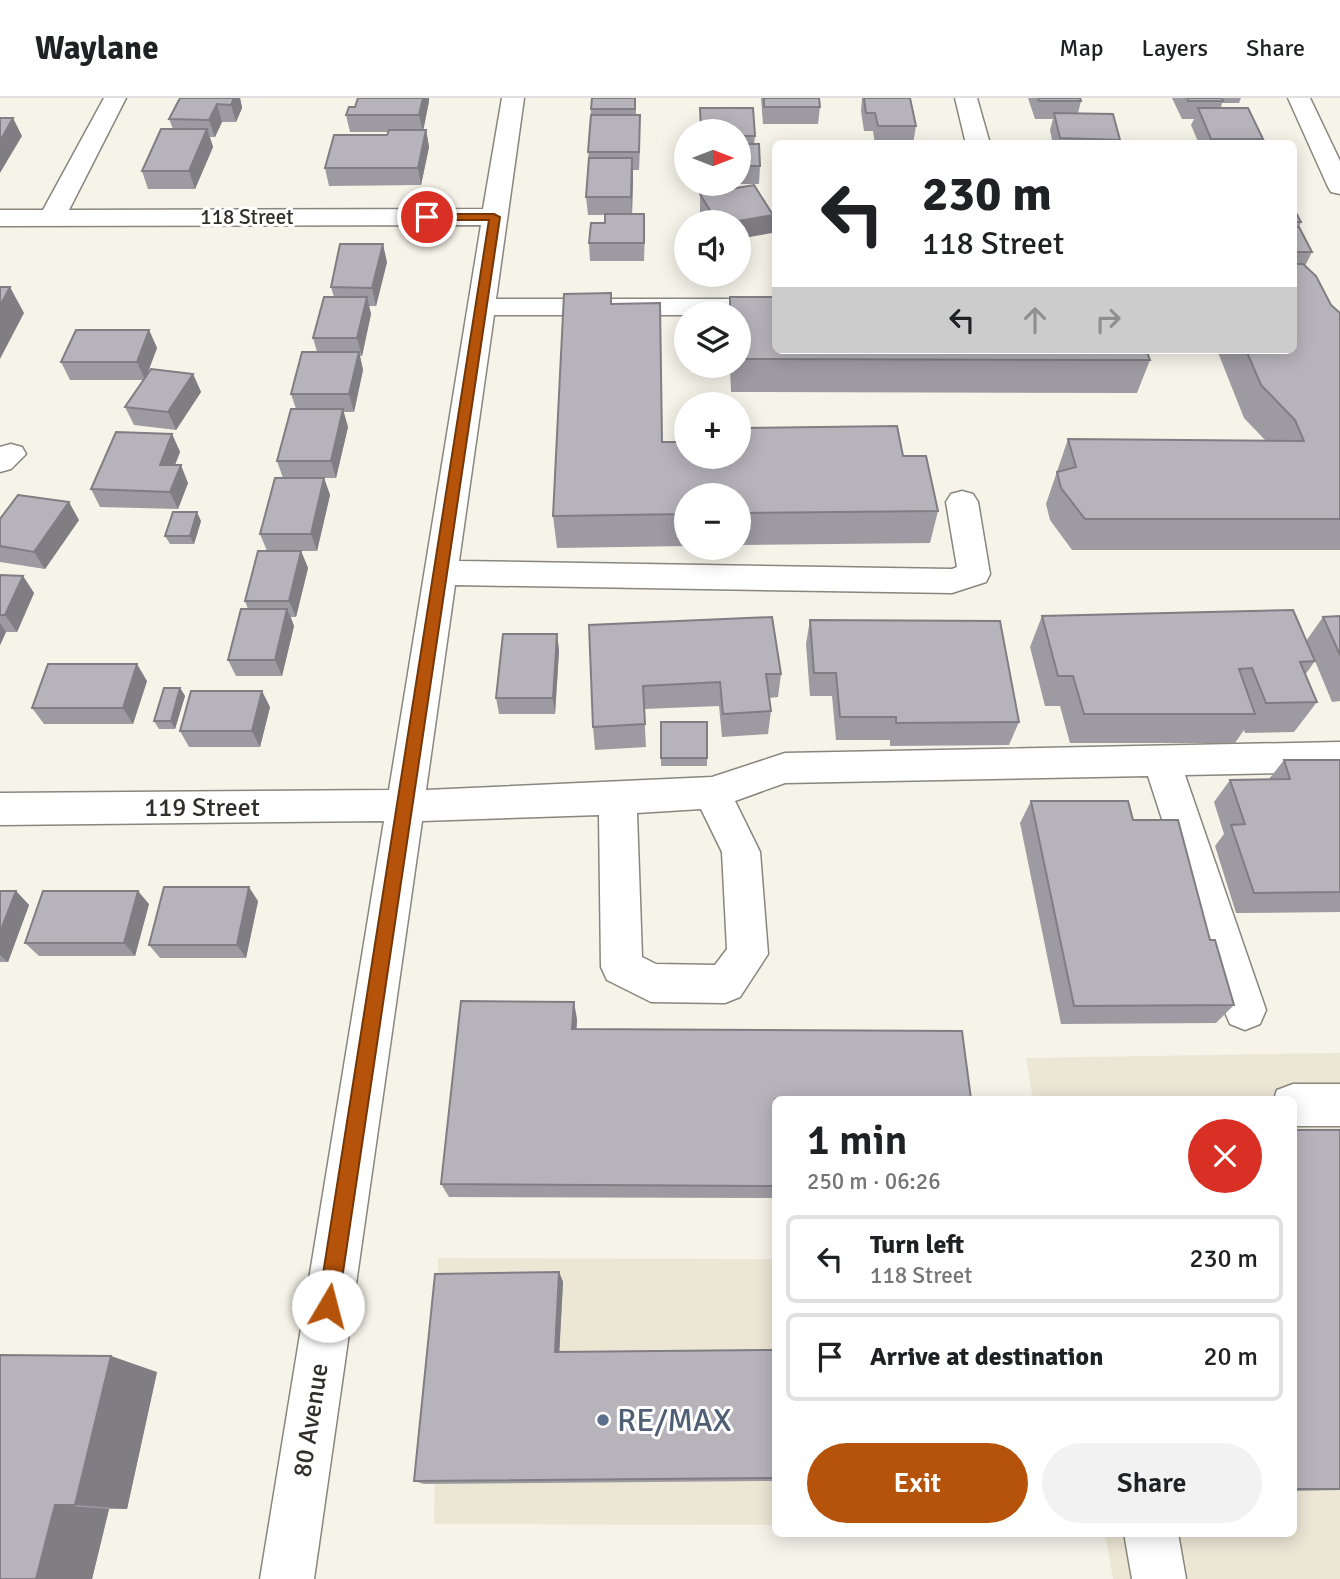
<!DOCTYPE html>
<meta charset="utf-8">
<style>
:root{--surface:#fff;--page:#f2f2f2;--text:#202124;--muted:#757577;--line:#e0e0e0;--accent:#b45309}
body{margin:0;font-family:Signika,sans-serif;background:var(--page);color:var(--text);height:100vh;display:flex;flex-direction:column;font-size:26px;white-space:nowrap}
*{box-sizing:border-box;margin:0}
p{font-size:23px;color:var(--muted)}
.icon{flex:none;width:38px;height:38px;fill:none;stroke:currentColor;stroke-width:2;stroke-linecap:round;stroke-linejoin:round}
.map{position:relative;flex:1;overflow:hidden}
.details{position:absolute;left:772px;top:998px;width:525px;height:441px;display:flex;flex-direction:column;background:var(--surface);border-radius:10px;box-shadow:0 4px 18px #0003}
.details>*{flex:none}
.top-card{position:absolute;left:772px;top:42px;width:525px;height:214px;border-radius:10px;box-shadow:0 4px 18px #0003;background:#fff;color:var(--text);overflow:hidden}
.needle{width:46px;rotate:90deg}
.fabs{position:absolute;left:674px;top:21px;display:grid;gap:14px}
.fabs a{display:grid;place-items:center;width:77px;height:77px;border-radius:50%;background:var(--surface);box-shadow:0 4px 18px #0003;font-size:35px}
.pin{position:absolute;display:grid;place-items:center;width:60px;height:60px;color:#fff;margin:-30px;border:4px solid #fff;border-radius:50%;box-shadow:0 2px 7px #0007}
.me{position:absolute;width:77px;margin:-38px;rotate:8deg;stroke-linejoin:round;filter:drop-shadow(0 0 5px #0008)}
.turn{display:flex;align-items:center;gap:24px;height:147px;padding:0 35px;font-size:32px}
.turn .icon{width:91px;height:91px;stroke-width:2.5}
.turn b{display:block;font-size:49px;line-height:60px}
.lanes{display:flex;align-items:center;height:66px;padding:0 35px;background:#0003;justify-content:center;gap:35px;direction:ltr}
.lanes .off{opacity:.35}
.round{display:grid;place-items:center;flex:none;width:74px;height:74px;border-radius:37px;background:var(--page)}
.headline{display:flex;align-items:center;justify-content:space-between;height:119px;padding:0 35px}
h1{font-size:42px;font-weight:600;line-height:52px}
.action{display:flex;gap:14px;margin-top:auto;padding:14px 35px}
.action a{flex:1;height:80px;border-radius:42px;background:var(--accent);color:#fff;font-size:28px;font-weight:600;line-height:80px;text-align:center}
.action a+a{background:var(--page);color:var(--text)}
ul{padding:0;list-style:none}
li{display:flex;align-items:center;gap:21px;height:88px;margin:0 14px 10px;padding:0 21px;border:4px solid var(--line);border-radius:10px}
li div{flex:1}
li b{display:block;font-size:26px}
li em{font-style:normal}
header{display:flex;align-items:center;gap:42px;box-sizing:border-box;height:98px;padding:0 35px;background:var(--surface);border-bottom:2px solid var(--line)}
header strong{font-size:33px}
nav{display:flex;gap:38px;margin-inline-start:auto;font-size:24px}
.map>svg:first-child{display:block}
.built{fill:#ece6d5}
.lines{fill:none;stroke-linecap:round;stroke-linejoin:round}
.minor-casing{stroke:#89867d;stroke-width:3}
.minor{fill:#fff;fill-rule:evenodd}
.wall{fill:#9d9aa1}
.shaded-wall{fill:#807d83}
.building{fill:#b7b3bb;stroke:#807d83;stroke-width:2}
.route{fill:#b45309;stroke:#753606;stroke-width:2}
.service-dot{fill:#5c6f8a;stroke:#fff;stroke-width:2.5}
.labels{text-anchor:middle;stroke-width:6;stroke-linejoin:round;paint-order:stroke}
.far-street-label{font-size:21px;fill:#312f2c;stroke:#fff}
.street-label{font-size:26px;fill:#312f2c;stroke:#fff}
.near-service-label{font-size:32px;fill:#4e5e75;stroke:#fff;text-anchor:start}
</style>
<header>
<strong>Waylane</strong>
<nav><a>Map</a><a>Layers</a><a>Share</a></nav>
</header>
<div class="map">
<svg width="1340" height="1481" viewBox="0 0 1340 1481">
<rect width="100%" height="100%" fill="#f6f3e9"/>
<g class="built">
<path d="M1340,955V1481H1113L1105,1435H1293V1001H1033L1026,960Z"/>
<path d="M438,1160L775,1161V1427L434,1426Z"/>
</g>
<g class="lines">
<g class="minor-casing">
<g id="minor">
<path d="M104,0H126L69,112L483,111L502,0H524L496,201H775V217H494L459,463L952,471L957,469L946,404L951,396L962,393L973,396L978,404L990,476L986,484L952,495L455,487L426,692L712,679L785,655L1340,644V674L1185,677L1266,912L1260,926L1245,932L1230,926L1224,912L1148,678L785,685L735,703L760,754L768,856L740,899L725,905L651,904L607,882L601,869L599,717L422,723L314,1481H260L384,723L0,727V695L389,692L481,127L0,128V112H43ZM701,711L722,754L727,851L715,867L656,866L642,859L637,715Z"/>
<path d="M955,0H977L990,46H966Z"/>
<path d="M1288,0H1310L1340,63V96L1331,94L1328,89Z"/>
<path d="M11,346L22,349L26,356L11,371L0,374V349Z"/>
<path d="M1293,986H1340V1028H1293V1001H1274L1277,992Z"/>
<path d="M1124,1435H1178L1186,1481H1132Z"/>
</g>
</g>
<use href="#minor" class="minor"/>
</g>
<g class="wall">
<path d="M180,0H240L242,10L236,24H222L215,39H210L213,49L195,91H148L142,73L173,31L169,21Z"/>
<path d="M358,0H429V3L423,32H426L429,49L421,87L329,88L325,70L387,37L388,34H350L346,17L355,9Z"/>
<path d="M636,0V17H640L639,72H633L632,116L645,133L644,163H590L589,145L605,125V117H588L586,99L591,11Z"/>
<path d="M761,0H819L820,9L818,26H763Z"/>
<path d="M862,0H910L916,28L913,46H875L873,33H864L861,13Z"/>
<path d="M1028,0H1080L1081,3L1078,15L1120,42L1119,46H1053L1050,32L1053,21H1035Z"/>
<path d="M1172,0H1241L1239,5H1222L1221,10L1263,41L1261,46H1199L1191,27L1194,21H1182Z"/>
<path d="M700,10L755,38L754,46L760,68L759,86H699H738V33H700Z"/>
<path d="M700,96L772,135L738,124H706L700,114Z"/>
<path d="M1293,109L1301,124L1299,129L1312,154L1305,168L1331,207L1340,215V452H1072L1050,422L1046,406L1068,341L1266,343L1244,320L1217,252H1293Z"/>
<path d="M387,164L376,208H369L371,216L362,258H360L363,272L354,314H343L348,329L336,380H324L330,397L317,453H267L260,436L283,380L277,363L296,311L291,296L317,254L313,240L334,199L331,189Z"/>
<path d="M730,199L1150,262L1137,295L731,294L730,268H738V215H729Z"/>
<path d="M612,206L662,344L903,358L938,413L930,445L738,447V397H686V448L557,450L553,418Z"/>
<path d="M149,232L157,250L146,279L193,276L201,294L176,332L134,327L125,309L143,282H70L61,264Z"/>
<path d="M172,336L180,354L175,367L188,385L178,411L100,409L91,391Z"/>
<path d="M0,421L79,422L45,471L0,464Z"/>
<path d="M201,423L194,446H170L165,438Z"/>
<path d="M301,453L308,470L296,519H291L294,528L282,578H236L228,562L248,511L245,503Z"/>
<path d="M0,477L23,478L34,495L17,534H6L0,547Z"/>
<path d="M1042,518L1306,543L1323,519L1340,518V603L1332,604L1315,563L1305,577L1317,604L1294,634L1245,635L1244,632L1235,645H1070L1060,608H1045L1030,549Z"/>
<path d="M810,522L1019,624L1009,647L890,648V642H836L832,598H810L806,546Z"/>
<path d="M589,527L781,576L778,599L769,600L771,613L768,636L722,639L719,608L644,611L646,649L595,652L593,629Z"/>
<path d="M557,536L559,553L555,616H499L496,600Z"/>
<path d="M147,583L133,626H44L32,610Z"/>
<path d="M180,590L185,598L175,631H159L154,623Z"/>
<path d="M270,609L260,649H189L180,633Z"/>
<path d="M661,624L707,660V668H661Z"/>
<path d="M1284,662H1340V814L1236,815L1215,748L1224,736L1214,704L1230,682L1269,681Z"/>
<path d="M1031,703L1133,722L1210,842L1234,907L1216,925L1061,926L1020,725Z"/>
<path d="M0,793H16L29,807L8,864H0Z"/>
<path d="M258,803L246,860H160L149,847Z"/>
<path d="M149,806L135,858H39L25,845Z"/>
<path d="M577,921L576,931L775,1001V1100L449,1099L441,1086Z"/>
<path d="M1293,1032H1340V1392L1293,1393Z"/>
<path d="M559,1174L563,1184L559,1254L775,1252V1383L424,1386L414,1383Z"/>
<path d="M157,1274L127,1411H109L92,1481H0Z"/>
</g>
<g class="shaded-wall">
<path d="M234,0H240L242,10L236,24L231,7Z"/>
<path d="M423,0H429V3L423,34L419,17Z"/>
<path d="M217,6L222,24L215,39L209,22Z"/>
<path d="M640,17V34L639,72V54Z"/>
<path d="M13,20L22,38L0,75V43Z"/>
<path d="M207,31L213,49L195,91L189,73Z"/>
<path d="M426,32L429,49L421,87L418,70Z"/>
<path d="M632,60L633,78L632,117L631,99Z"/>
<path d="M773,117L772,135L738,141V124H733Z"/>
<path d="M383,146L387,164L376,208L372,190Z"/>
<path d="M10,189L24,215L0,261V208Z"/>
<path d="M367,199L371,216L362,258L357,240Z"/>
<path d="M149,232L157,250L145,282L137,264Z"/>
<path d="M359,254L363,272L354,314L349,296Z"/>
<path d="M193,276L201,294L176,332L168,314Z"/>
<path d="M343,311L348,329L336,380L331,363Z"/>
<path d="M172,336L180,354L168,384L160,367Z"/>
<path d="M181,367L188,385L178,411L170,394Z"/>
<path d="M324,380L330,397L317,453L311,436Z"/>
<path d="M69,404L79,422L45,471L34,454Z"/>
<path d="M197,414L201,423L194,446L190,438Z"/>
<path d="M301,453L308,470L296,519L289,503Z"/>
<path d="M23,478L34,495L17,534L5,517Z"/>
<path d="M287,511L294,528L282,578L275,562Z"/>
<path d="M0,525L6,534L0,547Z"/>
<path d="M557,536L559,553L555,616L553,600Z"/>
<path d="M137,566L147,583L133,626L123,610Z"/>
<path d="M180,590L185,598L175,631L171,623Z"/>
<path d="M262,593L270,609L260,649L252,633Z"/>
<path d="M249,789L258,803L246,860L237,847Z"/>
<path d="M16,793L29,807L8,864L0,857V834Z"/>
<path d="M138,793L149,806L135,858L124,845Z"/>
<path d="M574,904L577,921L576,948L572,931Z"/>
<path d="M559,1174L563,1184L559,1261L555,1254Z"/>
<path d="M111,1258L157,1274L127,1411L75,1407Z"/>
<path d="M55,1407L109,1411L92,1481H36Z"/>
</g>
<g class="building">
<path d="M180,0H234L231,7L217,6L209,22L169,21Z"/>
<path d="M358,0H423L419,17H346L349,9H355Z"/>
<path d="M592,0H635V11H591Z"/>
<path d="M764,0H819L820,9H764Z"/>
<path d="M864,0H910L916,28H878L875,15H866Z"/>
<path d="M1038,0H1080L1081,3H1039Z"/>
<path d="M1187,0H1222L1223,3H1188Z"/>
<path d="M700,10H753L755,38H738V33H701Z"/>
<path d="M1198,10H1248L1263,41H1211Z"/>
<path d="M1054,15L1113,16L1120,42L1060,40Z"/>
<path d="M591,17H640L639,54H588Z"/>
<path d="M0,20H13L0,43Z"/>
<path d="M161,31H207L189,73H142Z"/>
<path d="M389,32H426L418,70H325L334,37H387Z"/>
<path d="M738,46H759L760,68H738Z"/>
<path d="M589,60H632L631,99H586Z"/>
<path d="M754,87L773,117L733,124H717L700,96Z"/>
<path d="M1293,109L1301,124H1293Z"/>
<path d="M605,116H644V145H589L591,125H605Z"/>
<path d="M1293,129H1299L1312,154H1293Z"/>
<path d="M340,146H383L372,190L331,189Z"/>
<path d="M1293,166H1303L1316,178L1331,207L1340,215V421H1085L1061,390L1057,374L1076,369L1068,341L1304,343L1295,322L1261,287L1246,252H1293Z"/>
<path d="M0,189H10L0,208Z"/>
<path d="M611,195V206L660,205L662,344H686V359H738V330L897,328L903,358H926L938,413L738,415V397H686V416L553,418L564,196Z"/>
<path d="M324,199H367L357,240H313Z"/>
<path d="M730,199H775V252H1146L1150,262L738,261V215H730Z"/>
<path d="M76,232H149L137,264H61Z"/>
<path d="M302,254H359L349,296H291Z"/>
<path d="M151,271L193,276L168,314L125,309Z"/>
<path d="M291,311H343L331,363H277Z"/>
<path d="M116,334L172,336L160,367H181L170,394L91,391Z"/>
<path d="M275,380H324L311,436H260Z"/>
<path d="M18,397L69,404L34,454L0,448V421Z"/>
<path d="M173,414H197L190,438H165Z"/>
<path d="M258,453H301L289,503H245Z"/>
<path d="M0,477L23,478L5,517H0Z"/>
<path d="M241,511H287L275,562H228Z"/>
<path d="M1293,512L1315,563L1300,564L1317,604L1266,605L1252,570L1239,571L1255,616H1084L1073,578H1058L1042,518Z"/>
<path d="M1340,518V557L1323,519Z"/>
<path d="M772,519L781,576H766L771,613L723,616L720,584L643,588L645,626L593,629L589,527Z"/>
<path d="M810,522L1000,523L1019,624L896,625V619H840L836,575H814Z"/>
<path d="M503,536H557L553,600H496Z"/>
<path d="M48,566H137L123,610H32Z"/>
<path d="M164,590H180L171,623H154Z"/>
<path d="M191,593H262L252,633H180Z"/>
<rect x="661" y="624" width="46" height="36"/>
<path d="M1284,662H1340V794L1254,795L1231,727L1245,726L1230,682L1290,681Z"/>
<path d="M1031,703H1128L1133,722H1178L1210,842H1215L1234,907L1074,908Z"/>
<path d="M164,789H249L237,847H149Z"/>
<path d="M0,793H16L0,834Z"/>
<path d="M43,793H138L124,845H25Z"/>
<path d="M461,903L574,904L572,931L962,933L971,1001H775V1088L441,1086Z"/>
<rect x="1293" y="1032" width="47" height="359"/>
<path d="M559,1174L555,1254L775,1252V1380L414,1383L435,1176Z"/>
<path d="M0,1257L111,1258L75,1407H55L36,1481H0Z"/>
</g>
<path class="route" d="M494,116L500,119L338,1208L335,1215L328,1218L321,1215L318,1208L489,122H427L422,119L427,116Z"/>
<circle class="service-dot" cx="603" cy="1322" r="7"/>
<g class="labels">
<g class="far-street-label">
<text x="247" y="126">118 Street</text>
</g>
<g class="street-label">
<text x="202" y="718">119 Street</text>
<text transform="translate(310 1322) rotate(-81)" y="9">80 Avenue</text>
</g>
<g class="near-service-label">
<text x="617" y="1333">RE/MAX</text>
</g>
</g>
</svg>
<div class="fabs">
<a><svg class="needle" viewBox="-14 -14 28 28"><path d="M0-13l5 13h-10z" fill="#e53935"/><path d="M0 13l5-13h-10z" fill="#757577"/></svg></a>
<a><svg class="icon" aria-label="sound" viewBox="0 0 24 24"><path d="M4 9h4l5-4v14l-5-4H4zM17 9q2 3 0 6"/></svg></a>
<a><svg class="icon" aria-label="layers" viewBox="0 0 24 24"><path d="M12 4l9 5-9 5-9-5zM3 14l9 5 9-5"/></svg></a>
<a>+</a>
<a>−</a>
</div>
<div class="pin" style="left:427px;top:119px;background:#d93025"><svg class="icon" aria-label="arrive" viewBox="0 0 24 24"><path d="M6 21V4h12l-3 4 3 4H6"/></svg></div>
<svg class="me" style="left:328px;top:1208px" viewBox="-20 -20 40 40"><circle r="19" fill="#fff"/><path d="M0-13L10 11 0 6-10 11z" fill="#b45309"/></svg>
<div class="top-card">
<div class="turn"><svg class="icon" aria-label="left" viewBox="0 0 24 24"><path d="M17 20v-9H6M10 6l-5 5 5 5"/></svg><div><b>230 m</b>118 Street</div></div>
<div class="lanes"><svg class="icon" aria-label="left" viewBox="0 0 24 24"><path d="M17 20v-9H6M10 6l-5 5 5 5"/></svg><svg class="icon off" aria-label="ahead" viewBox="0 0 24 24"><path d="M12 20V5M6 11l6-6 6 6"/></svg><svg class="icon off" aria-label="right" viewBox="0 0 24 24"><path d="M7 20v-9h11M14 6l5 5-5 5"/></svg></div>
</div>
<section class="details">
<div class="headline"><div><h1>1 min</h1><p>250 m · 06:26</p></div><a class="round" style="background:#d93025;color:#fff"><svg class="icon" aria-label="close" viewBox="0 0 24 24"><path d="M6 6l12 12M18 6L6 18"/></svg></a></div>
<ul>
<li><svg class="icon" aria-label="left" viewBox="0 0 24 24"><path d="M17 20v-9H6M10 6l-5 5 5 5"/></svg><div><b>Turn left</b><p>118 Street</p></div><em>230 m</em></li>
<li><svg class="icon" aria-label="arrive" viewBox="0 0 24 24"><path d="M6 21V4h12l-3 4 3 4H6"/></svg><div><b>Arrive at destination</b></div><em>20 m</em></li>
</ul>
<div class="action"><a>Exit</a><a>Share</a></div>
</section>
</div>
